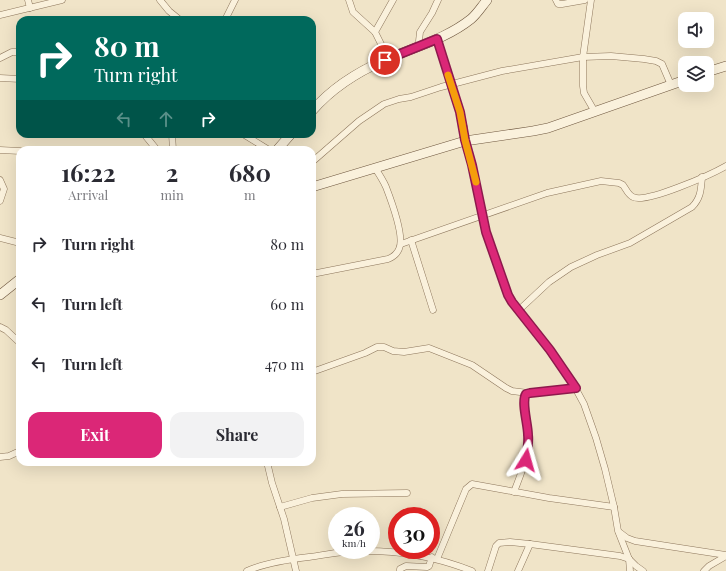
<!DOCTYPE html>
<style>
:root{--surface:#fff;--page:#f2f2f3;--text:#2b2b33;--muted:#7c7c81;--accent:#db2777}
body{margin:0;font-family:"Playfair Display",serif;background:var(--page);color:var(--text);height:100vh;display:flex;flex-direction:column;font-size:15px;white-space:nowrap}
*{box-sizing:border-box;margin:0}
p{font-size:13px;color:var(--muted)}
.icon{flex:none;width:22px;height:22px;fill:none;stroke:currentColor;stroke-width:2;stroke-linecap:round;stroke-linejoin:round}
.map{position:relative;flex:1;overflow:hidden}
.sheet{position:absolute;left:16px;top:146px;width:300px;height:320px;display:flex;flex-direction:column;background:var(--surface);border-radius:12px;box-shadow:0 4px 16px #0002}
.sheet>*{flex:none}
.top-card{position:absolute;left:16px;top:16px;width:300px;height:122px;border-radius:12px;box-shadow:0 4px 16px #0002;background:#00695c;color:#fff;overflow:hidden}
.fabs{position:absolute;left:678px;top:12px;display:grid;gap:8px}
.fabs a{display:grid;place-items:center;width:36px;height:36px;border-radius:8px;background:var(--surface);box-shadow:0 4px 16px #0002;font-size:20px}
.speed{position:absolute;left:328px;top:507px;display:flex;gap:8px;font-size:20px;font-weight:700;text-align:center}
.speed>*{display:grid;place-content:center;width:52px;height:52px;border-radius:50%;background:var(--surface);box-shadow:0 4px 16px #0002;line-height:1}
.speed small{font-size:10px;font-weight:400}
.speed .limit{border:6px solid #d22;background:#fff;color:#111}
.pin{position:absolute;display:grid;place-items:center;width:34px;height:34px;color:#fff;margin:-17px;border:2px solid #fff;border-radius:50%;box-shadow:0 1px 4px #0007}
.me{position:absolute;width:44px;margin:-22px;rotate:8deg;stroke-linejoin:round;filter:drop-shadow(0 0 3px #0008)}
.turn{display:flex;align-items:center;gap:14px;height:84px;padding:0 12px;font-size:18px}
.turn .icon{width:52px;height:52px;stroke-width:2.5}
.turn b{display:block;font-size:28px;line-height:34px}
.lanes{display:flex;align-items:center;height:38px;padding:0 12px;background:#0003;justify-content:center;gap:20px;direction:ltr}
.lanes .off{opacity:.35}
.eta{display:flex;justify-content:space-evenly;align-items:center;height:68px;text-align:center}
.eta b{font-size:24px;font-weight:700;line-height:28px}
.action{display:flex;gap:8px;margin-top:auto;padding:8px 12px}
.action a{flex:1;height:46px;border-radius:12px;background:var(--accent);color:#fff;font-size:16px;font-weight:700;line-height:46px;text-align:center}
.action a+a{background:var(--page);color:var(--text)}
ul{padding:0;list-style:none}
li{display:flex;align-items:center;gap:12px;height:60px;padding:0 12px}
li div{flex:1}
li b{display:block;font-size:15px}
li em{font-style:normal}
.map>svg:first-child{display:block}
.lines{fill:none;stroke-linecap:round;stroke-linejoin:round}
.street-casing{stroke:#8d765c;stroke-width:7}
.secondary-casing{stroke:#6f573f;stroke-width:10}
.street{stroke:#faf1dc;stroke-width:6}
.secondary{stroke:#faf1dc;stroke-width:9}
.route-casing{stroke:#8e194d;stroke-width:10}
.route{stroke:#db2777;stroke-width:7}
.slow{stroke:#f59e0b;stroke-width:7}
</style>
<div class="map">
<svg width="726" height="571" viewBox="0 0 726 571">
<rect width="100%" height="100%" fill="#f0e4c8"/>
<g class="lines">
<g class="street-casing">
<g id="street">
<path d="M28,0L30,8"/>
<path d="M160,0L169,11L180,20"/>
<path d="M349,0L353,12L375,32"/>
<path d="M556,0L558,4H562L585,0"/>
<path d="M591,0L583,57V86L584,93L595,112"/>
<path d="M0,15L62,0"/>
<path d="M225,20L235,0"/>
<path d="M437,39L460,112L464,127L465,141L472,165L486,232L508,295L571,380L584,404L596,438L605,469L614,507L618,531L629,559L636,566L643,571"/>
<path d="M421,46L419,41L420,32L432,13L438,0"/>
<path d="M0,58L12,52H20"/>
<path d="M385,60L381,44L375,32L393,0"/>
<path d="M0,78L20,79"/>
<path d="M144,134L157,150"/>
<path d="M172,134L173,150"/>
<path d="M243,134L269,150"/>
<path d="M0,150L20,151"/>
<path d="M312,162L359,121L384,104L399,99L411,97L441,87L502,71L583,57L611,56L644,59L656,61L662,64L671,85"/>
<path d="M0,180L4,189L0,201"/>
<path d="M0,238L20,243"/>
<path d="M411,240L433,310"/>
<path d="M401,244L547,193L601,181L619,183L623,185C626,189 628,195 633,197C646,204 712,174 726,166"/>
<path d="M312,274L388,259C393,257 397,254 399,249C405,237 391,200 386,187C383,180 379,174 375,168"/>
<path d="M519,310L549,282L571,267L597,255L630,243L692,207C701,198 701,189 702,177"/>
<path d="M0,327L6,330L20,343"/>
<path d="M312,372L365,353L377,347H384L393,351L404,352L429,348L472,365L506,388L512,391L528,393"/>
<path d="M0,457L9,456L20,451"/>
<path d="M267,462L272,483L284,519L296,571"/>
<path d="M514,492C521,473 530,454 528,434C527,422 523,409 524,397L530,393L576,388"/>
<path d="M280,507L312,498L342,494L407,493"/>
<path d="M619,532L627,538L635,541L726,555"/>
<path d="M437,559L466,489L472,484L549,498L614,507"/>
<path d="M629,559L630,571"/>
<path d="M247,571C262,564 292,559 309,557C325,555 342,551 358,551C398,550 435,556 472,571"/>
<path d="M400,571V569L406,566L427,567L429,566L432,557"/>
<path d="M488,571L496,546L499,543L510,542L530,544L620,556L629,559"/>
<path d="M518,571L530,544"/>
<path d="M704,571L709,566L726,556"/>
</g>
</g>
<g class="secondary-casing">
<g id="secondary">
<path d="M707,72L726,66"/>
<path d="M312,111C332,88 357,72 385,60C414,47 446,39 471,19C477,14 482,6 487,0"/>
<path d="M277,150L291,134"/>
<path d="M312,187L465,141L533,131L548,128L685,80"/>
<path d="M0,295L20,279"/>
</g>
</g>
<use href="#street" class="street"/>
<use href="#secondary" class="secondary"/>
</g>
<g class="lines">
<g class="route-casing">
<path id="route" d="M385,60L437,39L460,112L465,140L472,165L486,232L508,295L512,302L550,350L576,388L530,393L526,394C521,402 528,424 528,435C529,443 527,451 526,460"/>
</g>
<use href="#route" class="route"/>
<path class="slow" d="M448,75L460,112L465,140L476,182"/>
</g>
</svg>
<div class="fabs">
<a><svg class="icon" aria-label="sound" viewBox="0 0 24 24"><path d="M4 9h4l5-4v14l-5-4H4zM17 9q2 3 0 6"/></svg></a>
<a><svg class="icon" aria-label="layers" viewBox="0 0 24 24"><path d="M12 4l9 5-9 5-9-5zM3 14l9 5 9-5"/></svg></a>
</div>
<div class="speed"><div>26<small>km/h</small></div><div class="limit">30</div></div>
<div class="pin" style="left:385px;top:60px;background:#d93025"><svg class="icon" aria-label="arrive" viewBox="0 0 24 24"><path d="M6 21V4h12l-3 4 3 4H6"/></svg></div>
<svg class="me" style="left:526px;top:460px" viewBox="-20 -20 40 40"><path d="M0-17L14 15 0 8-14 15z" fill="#db2777" stroke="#fff" stroke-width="4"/></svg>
<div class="top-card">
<div class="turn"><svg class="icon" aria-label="right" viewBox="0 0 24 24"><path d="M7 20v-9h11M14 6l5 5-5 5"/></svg><div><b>80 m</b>Turn right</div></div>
<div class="lanes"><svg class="icon off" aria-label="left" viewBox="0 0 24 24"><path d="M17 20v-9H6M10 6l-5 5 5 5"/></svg><svg class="icon off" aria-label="ahead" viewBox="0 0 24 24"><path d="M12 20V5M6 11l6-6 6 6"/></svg><svg class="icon" aria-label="right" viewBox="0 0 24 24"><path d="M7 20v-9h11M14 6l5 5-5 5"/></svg></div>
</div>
<section class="sheet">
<div class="eta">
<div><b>16:22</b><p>Arrival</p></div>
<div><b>2</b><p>min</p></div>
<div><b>680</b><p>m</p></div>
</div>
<ul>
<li><svg class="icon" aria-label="right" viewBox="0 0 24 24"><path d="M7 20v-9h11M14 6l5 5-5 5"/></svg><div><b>Turn right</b></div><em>80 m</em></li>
<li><svg class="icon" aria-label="left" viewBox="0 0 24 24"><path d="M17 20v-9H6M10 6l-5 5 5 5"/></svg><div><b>Turn left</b></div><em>60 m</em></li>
<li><svg class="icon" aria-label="left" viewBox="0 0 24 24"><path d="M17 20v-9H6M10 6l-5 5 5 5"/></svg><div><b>Turn left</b></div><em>470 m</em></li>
</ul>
<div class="action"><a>Exit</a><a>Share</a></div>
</section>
</div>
